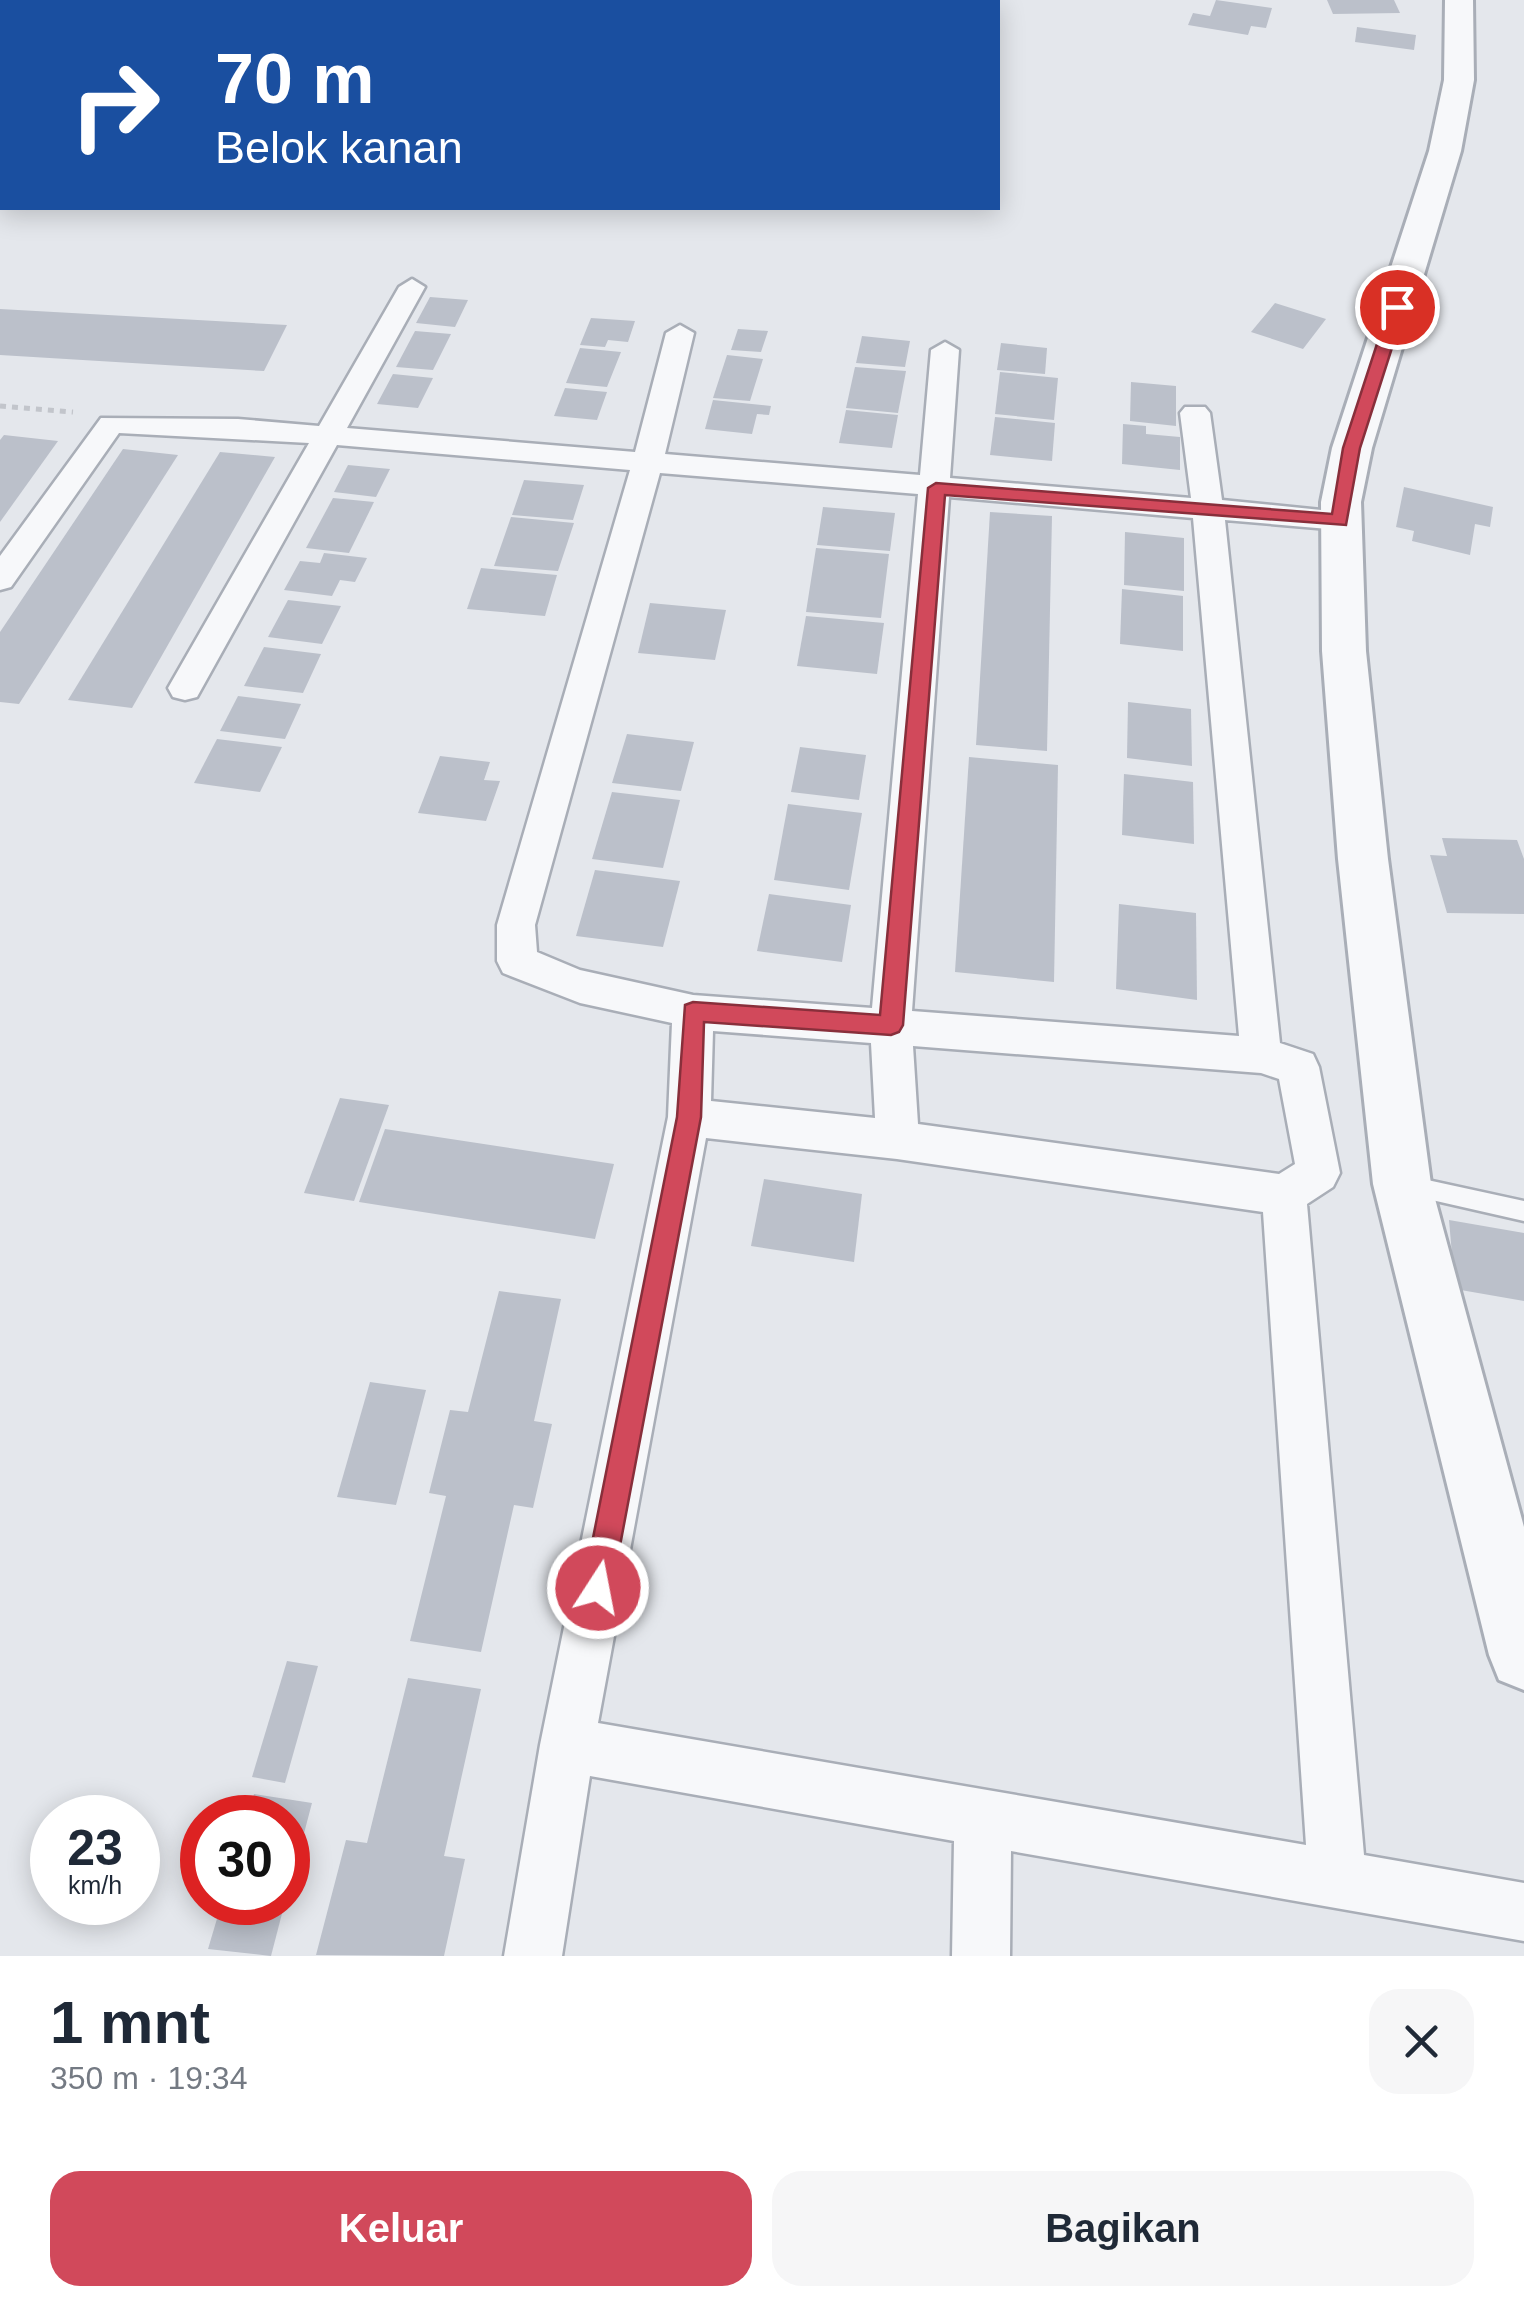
<!DOCTYPE html>
<html lang="id">
<meta charset="utf-8">
<style>
:root{--surface:#fff;--page:#f6f6f7;--text:#1f2937;--muted:#747a83;--accent:#d1495b}
body{margin:0;font-family:Arial,sans-serif;background:var(--page);color:var(--text);height:100vh;display:flex;flex-direction:column;font-size:38px;white-space:nowrap}
*{box-sizing:border-box;margin:0}
p{font-size:32px;color:var(--muted)}
.icon{flex:none;width:55px;height:55px;fill:none;stroke:currentColor;stroke-width:2;stroke-linecap:round;stroke-linejoin:round}
.map{position:relative;height:1956px;overflow:hidden}
.panel{display:flex;flex-direction:column;background:var(--surface);flex:1}
.panel>*{flex:none}
.hud{position:absolute;left:0px;top:0px;width:1000px;height:210px;box-shadow:0 5px 25px #0003;background:#1a4fa0;color:#fff;overflow:hidden}
.speed{position:absolute;left:30px;top:1795px;display:flex;gap:20px;font-size:50px;font-weight:700;text-align:center}
.speed>*{display:grid;place-content:center;width:130px;height:130px;border-radius:50%;background:var(--surface);box-shadow:0 5px 25px #0003;line-height:1}
.speed small{font-size:25px;font-weight:400}
.speed .limit{border:15px solid #d22;background:#fff;color:#111}
.pin{position:absolute;display:grid;place-items:center;width:85px;height:85px;color:#fff;margin:-42px;border:5px solid #fff;border-radius:50%;box-shadow:0 2px 10px #0007}
.me{position:absolute;width:110px;margin:-55px;rotate:11deg;stroke-linejoin:round;filter:drop-shadow(0 0 8px #0008)}
.turn{display:flex;align-items:center;gap:35px;height:210px;padding:0 50px;font-size:45px}
.turn .icon{width:130px;height:130px;stroke-width:2.5}
.turn b{display:block;font-size:70px;line-height:85px}
.round{display:grid;place-items:center;flex:none;width:105px;height:105px;border-radius:30px;background:var(--page)}
.head{display:flex;align-items:center;justify-content:space-between;height:170px;padding:0 50px}
h1{font-size:60px;font-weight:600;line-height:75px}
.cta{display:flex;gap:20px;margin-top:auto;padding:20px 50px}
.cta a{flex:1;height:115px;border-radius:30px;background:var(--accent);color:#fff;font-size:40px;font-weight:600;line-height:115px;text-align:center}
.cta a+a{background:var(--page);color:var(--text)}
.map>svg:first-child{display:block}
.building{fill:#bbc0ca}
.lines{fill:none;stroke-linecap:round;stroke-linejoin:round}
.service-casing{stroke:#a9aeb7;stroke-width:5}
.minor-casing{stroke:#a9aeb7;stroke-width:5}
.tertiary-casing{stroke:#a9aeb7;stroke-width:6}
.path{stroke:#c2c5cb;stroke-width:5;stroke-dasharray:6 6;stroke-linecap:butt}
.service{fill:#f7f8fa;fill-rule:evenodd}
.minor{fill:#f7f8fa;fill-rule:evenodd}
.tertiary{fill:#f7f8fa;fill-rule:evenodd}
.route{fill:#d1495b;stroke:#882f3b;stroke-width:2.5}
</style>
<div class="map">
<svg width="1524" height="1956" viewBox="0 0 1524 1956">
<rect width="100%" height="100%" fill="#e4e7ec"/>
<g class="building">
<path d="M1216,0L1272,8L1266,28L1251,26L1248,35L1188,25L1193,13L1210,16Z"/>
<path d="M1327,0H1394L1400,13L1333,14Z"/>
<path d="M1357,27L1416,35L1414,50L1355,42Z"/>
<path d="M430,297L468,300L455,327L416,323Z"/>
<path d="M1275,303L1326,319L1303,349L1251,332Z"/>
<path d="M0,309L287,325L264,371L0,355Z"/>
<path d="M591,318L635,321L628,342L608,340L605,347L580,345Z"/>
<path d="M738,329L768,331L761,352L731,350Z"/>
<path d="M415,331L451,334L433,370L396,367Z"/>
<path d="M862,336L910,341L905,367L856,363Z"/>
<path d="M1001,343L1047,348L1045,374L997,370Z"/>
<path d="M580,348L621,352L607,387L566,383Z"/>
<path d="M727,355L763,359L750,401L713,398Z"/>
<path d="M855,367L906,371L898,413L846,408Z"/>
<path d="M1000,372L1058,378L1054,420L995,414Z"/>
<path d="M393,374L433,378L418,408L377,404Z"/>
<path d="M1131,382L1176,386V426L1130,421Z"/>
<path d="M565,388L607,392L597,420L554,416Z"/>
<path d="M713,400L771,406L769,415L757,414L752,434L705,429Z"/>
<path d="M846,410L898,415L892,448L839,443Z"/>
<path d="M995,417L1055,423L1052,461L990,455Z"/>
<path d="M1123,424L1146,426V434L1180,437V470L1122,464Z"/>
<path d="M4,435L58,441L0,522V440Z"/>
<path d="M123,449L178,455L19,704L0,702V632Z"/>
<path d="M220,452L275,457L132,708L68,700Z"/>
<path d="M348,465L390,469L376,497L334,492Z"/>
<path d="M524,480L584,485L573,520L512,515Z"/>
<path d="M1404,487L1493,507L1490,527L1475,524L1470,555L1412,541L1414,531L1396,527Z"/>
<path d="M333,498L374,502L349,553L306,548Z"/>
<path d="M823,507L895,513L890,551L817,545Z"/>
<path d="M990,512L1052,516L1047,751L976,745Z"/>
<path d="M511,517L574,523L558,571L494,566Z"/>
<path d="M1125,532L1184,538V591L1124,585Z"/>
<path d="M816,548L889,554L881,618L806,612Z"/>
<path d="M324,553L367,558L355,582L340,580L332,596L284,590L300,561L320,563Z"/>
<path d="M481,568L557,575L545,616L467,609Z"/>
<path d="M1122,589L1183,596V651L1120,644Z"/>
<path d="M288,600L341,606L322,644L268,637Z"/>
<path d="M650,603L726,610L715,660L638,653Z"/>
<path d="M806,616L884,623L877,674L797,666Z"/>
<path d="M264,647L321,654L303,693L244,686Z"/>
<path d="M238,696L301,704L285,739L220,731Z"/>
<path d="M1128,702L1191,709L1192,766L1127,758Z"/>
<path d="M627,734L694,742L681,791L612,783Z"/>
<path d="M217,739L282,747L260,792L194,783Z"/>
<path d="M800,747L866,755L859,800L791,792Z"/>
<path d="M440,756L490,762L484,780L500,781L486,821L418,813Z"/>
<path d="M969,757L1058,765L1054,982L955,972Z"/>
<path d="M1124,774L1193,782L1194,844L1122,835Z"/>
<path d="M612,792L680,800L663,868L592,859Z"/>
<path d="M788,804L862,813L849,890L774,880Z"/>
<path d="M1442,838L1517,840L1524,859V914L1447,913L1430,855L1447,856Z"/>
<path d="M595,870L680,881L663,947L576,936Z"/>
<path d="M769,894L851,905L842,962L757,951Z"/>
<path d="M1119,904L1196,913L1197,1000L1116,989Z"/>
<path d="M340,1098L389,1105L354,1201L304,1193Z"/>
<path d="M385,1129L614,1164L595,1239L359,1202Z"/>
<path d="M764,1179L862,1194L854,1262L751,1246Z"/>
<path d="M1449,1220L1524,1233V1301L1455,1289Z"/>
<path d="M499,1291L561,1299L534,1421L552,1424L533,1508L514,1505L481,1652L410,1641L446,1496L429,1493L450,1410L468,1412Z"/>
<path d="M370,1382L426,1390L396,1505L337,1497Z"/>
<path d="M287,1661L318,1666L285,1783L252,1777Z"/>
<path d="M408,1678L481,1689L444,1856L465,1859L444,1956L316,1955L346,1840L367,1843Z"/>
<path d="M254,1794L312,1803L289,1890L288,1818H247Z"/>
<path d="M222,1902H285L271,1956L208,1949Z"/>
</g>
<g class="lines">
<g class="service-casing">
<g id="service">
<path d="M2,118V127L0,128V119Z"/>
<path d="M1409,1176L1524,1201V1221L1401,1193L1398,1186L1401,1179Z"/>
</g>
</g>
<g class="minor-casing">
<path id="minor" d="M412,279L425,287L347,428L635,452L666,333L680,325L694,333L665,454L920,475L931,350L945,342L959,350L950,478L1191,498L1180,413L1185,407H1205L1210,413L1222,500L1351,513L1356,520L1351,527L1340,530L1225,520L1280,1043L1313,1054L1319,1067L1340,1173L1333,1187L1307,1204L1364,1855L1524,1883V1941L1011,1851L1010,1956H952L954,1841L590,1776L562,1956H504L540,1745L668,1117L672,1023L580,1003L503,973L497,961V925L630,470L337,445L197,697L185,700L173,697L168,688L309,443L119,433L11,587L0,590V556L101,418L238,419L319,426L399,287ZM660,473L918,494L872,1008L693,995L580,970L537,952L535,925ZM949,497L1193,518L1239,1036L912,1011ZM713,1031L871,1043L875,1118L711,1101ZM913,1046L1261,1073L1279,1079L1295,1164L1279,1174L918,1124ZM706,1138L897,1159L1263,1212L1306,1845L598,1723Z"/>
</g>
<g class="tertiary-casing">
<path id="tertiary" d="M1445,0H1473L1474,80L1461,151L1372,448L1361,502L1366,651L1388,859L1431,1184L1524,1527V1690L1499,1680L1489,1655L1373,1184L1338,859L1322,651L1321,502L1332,448L1429,151L1444,80Z"/>
</g>
<path class="path" d="M0,406L73,412"/>
<use href="#service" class="service"/>
<use href="#minor" class="minor"/>
<use href="#tertiary" class="tertiary"/>
</g>
<path class="route" d="M1397,302L1405,307L1360,448L1346,525L945,495L903,1025L899,1032L891,1035L704,1022L701,1117L612,1588L608,1599L598,1603L587,1599L583,1588L677,1117L685,1005L693,1002L880,1015L928,488L936,483L1332,514L1343,448L1389,307Z"/>
</svg>
<div class="speed"><div>23<small>km/h</small></div><div class="limit">30</div></div>
<div class="pin" style="left:1397px;top:307px;background:#d93025"><svg class="icon" aria-label="arrive" viewBox="0 0 24 24"><path d="M6 21V4h12l-3 4 3 4H6"/></svg></div>
<svg class="me" style="left:598px;top:1588px" viewBox="-20 -20 40 40"><circle r="17" fill="#d1495b" stroke="#fff" stroke-width="3"/><path d="M0-11L8 9 0 5-8 9z" fill="#fff"/></svg>
<div class="hud">
<div class="turn"><svg class="icon" aria-label="right" viewBox="0 0 24 24"><path d="M7 20v-9h11M14 6l5 5-5 5"/></svg><div><b>70 m</b>Belok kanan</div></div>
</div>
</div>
<section class="panel">
<div class="head"><div><h1>1 mnt</h1><p>350 m · 19:34</p></div><a class="round"><svg class="icon" aria-label="close" viewBox="0 0 24 24"><path d="M6 6l12 12M18 6L6 18"/></svg></a></div>
<div class="cta"><a>Keluar</a><a>Bagikan</a></div>
</section>
